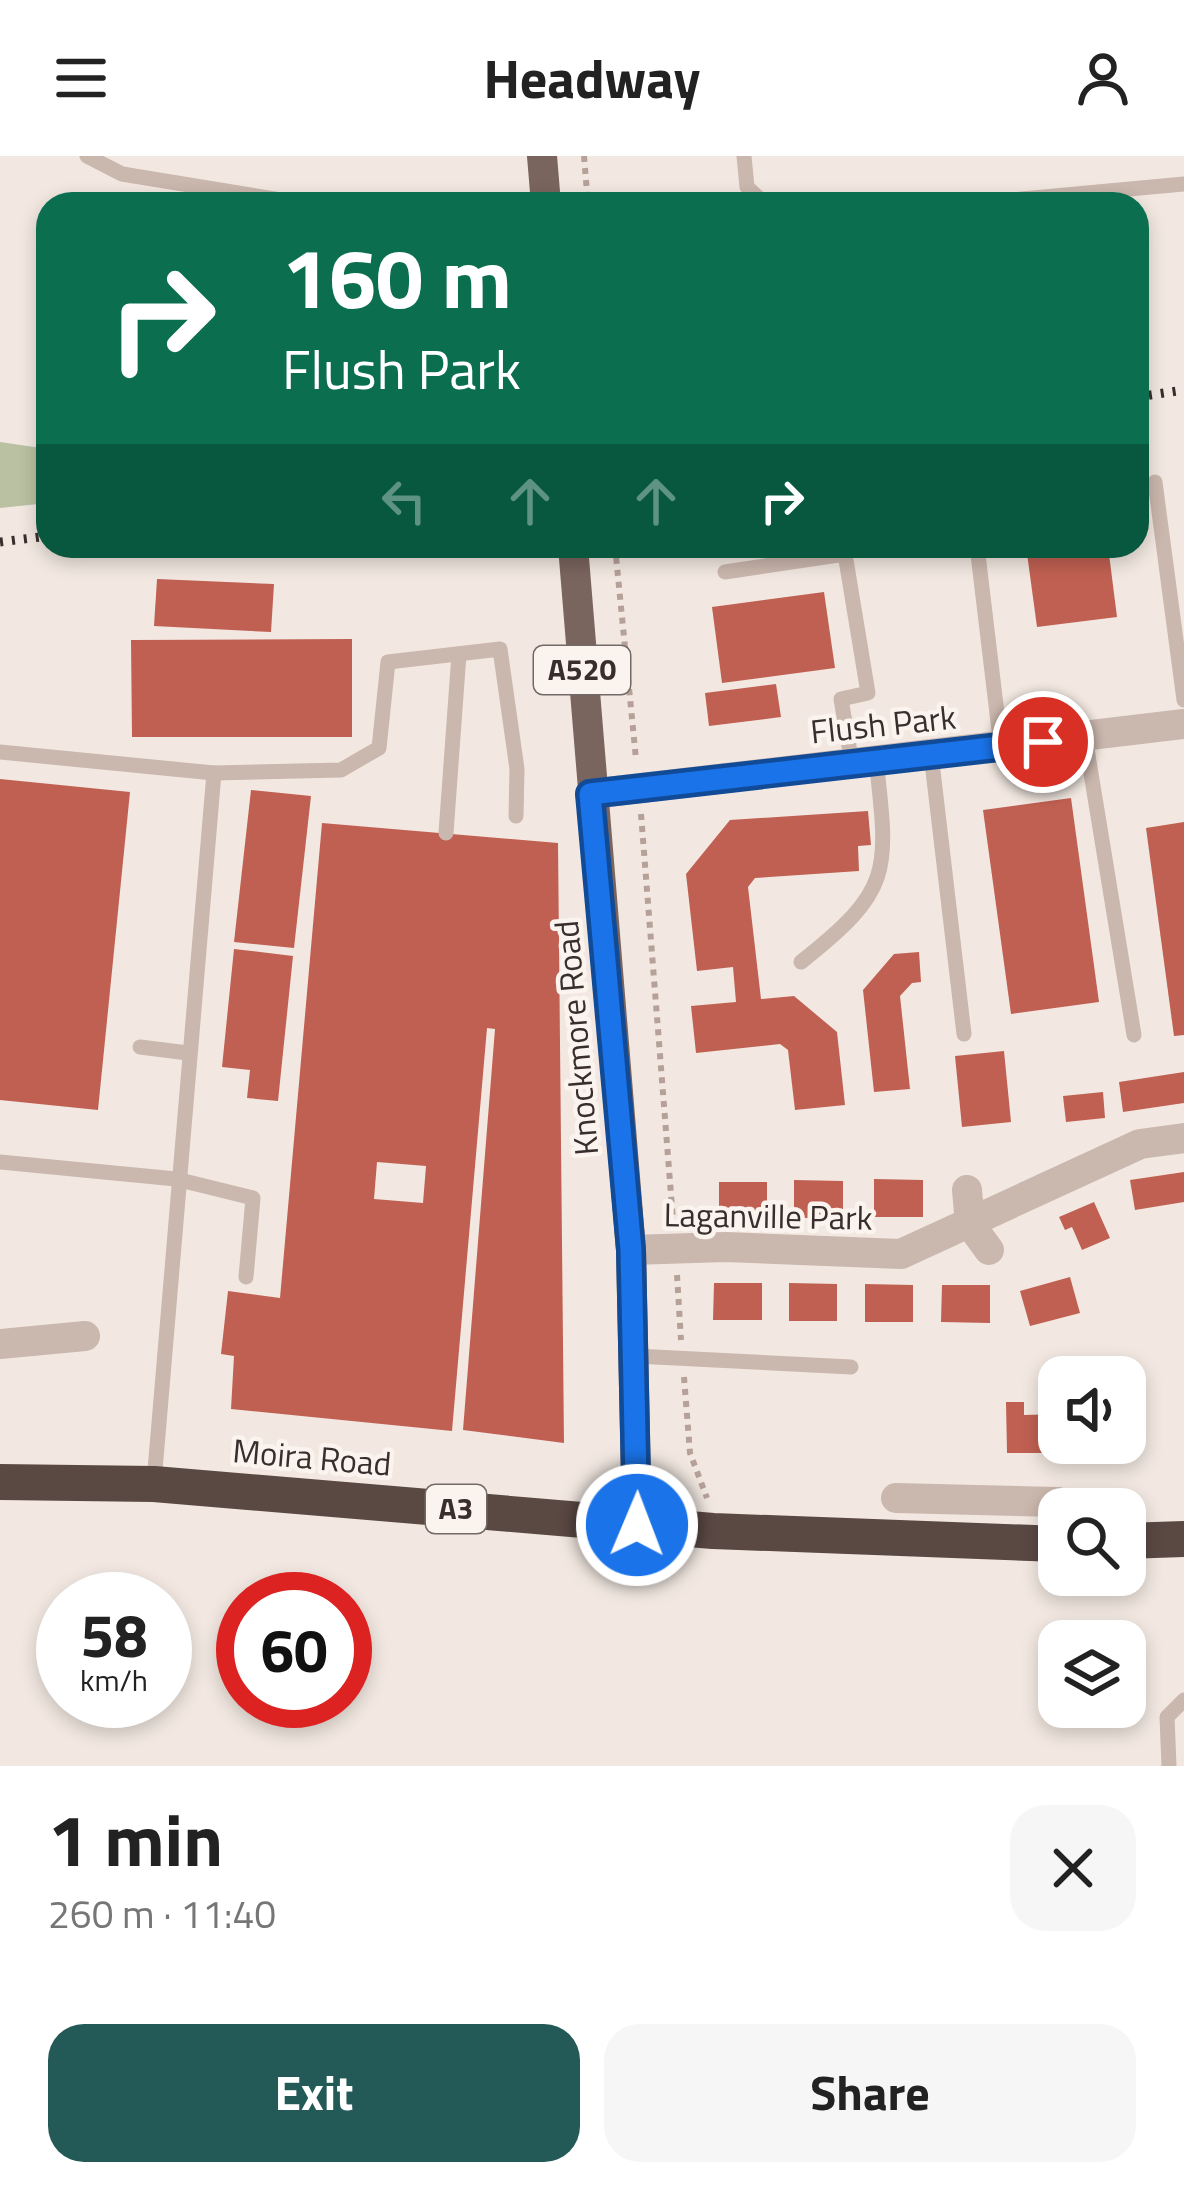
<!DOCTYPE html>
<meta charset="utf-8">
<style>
:root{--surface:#fff;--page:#f6f6f6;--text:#222;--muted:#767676;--accent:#235956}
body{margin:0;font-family:"Titillium Web",sans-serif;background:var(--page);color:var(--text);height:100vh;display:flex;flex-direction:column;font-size:45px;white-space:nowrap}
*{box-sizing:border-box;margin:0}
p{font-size:39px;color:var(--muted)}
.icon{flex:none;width:66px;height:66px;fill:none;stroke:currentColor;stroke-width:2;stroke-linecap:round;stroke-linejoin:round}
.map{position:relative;height:1610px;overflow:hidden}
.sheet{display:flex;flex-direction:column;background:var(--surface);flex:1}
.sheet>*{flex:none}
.hud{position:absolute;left:36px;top:36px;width:1113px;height:366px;border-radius:36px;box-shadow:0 6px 18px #0003;background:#0b6e4f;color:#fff;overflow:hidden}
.buttons{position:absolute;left:1038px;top:1200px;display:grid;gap:24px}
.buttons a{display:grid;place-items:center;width:108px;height:108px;border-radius:24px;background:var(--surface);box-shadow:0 6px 18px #0003;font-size:60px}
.speed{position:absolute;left:36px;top:1416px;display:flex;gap:24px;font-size:60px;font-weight:700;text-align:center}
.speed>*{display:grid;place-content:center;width:156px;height:156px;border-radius:50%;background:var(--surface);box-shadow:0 6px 18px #0003;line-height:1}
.speed small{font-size:30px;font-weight:400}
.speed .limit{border:18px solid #d22;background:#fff;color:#111}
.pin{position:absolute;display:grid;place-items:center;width:102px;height:102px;color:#fff;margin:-51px;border:6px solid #fff;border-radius:50%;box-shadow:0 3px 12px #0007}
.me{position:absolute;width:132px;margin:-66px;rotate:1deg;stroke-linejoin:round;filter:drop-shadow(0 0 9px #0008)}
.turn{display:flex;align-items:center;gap:42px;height:252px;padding:0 48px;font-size:54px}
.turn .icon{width:156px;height:156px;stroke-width:2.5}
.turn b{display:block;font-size:84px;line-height:102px}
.lanes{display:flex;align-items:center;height:114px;padding:0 48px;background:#0003;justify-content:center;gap:60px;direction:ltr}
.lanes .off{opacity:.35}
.round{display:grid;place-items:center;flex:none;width:126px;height:126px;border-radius:36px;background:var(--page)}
.overview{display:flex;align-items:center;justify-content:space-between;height:204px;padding:0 48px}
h1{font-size:72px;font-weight:700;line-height:90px}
.button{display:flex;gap:24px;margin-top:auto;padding:24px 48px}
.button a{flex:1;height:138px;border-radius:36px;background:var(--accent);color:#fff;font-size:48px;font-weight:700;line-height:138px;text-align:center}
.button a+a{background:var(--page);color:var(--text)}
header{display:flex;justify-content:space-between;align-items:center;height:156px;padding:0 48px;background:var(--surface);font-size:54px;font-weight:700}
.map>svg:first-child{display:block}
.green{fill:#bac1a2}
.building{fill:#c06052;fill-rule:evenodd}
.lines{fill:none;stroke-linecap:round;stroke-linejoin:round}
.path{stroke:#b6a198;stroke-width:6;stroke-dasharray:6 6;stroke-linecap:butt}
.lane{stroke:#cab7ad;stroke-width:15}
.street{stroke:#cab7ad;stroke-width:30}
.primary{stroke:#7a645e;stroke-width:30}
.highway{stroke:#5a4843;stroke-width:36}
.rail{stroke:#392e2c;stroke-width:9;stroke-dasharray:3 9;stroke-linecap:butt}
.route-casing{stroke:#114b97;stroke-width:30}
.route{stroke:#1a73e8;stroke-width:21}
.labels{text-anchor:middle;stroke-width:9;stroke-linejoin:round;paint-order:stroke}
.shield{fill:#faf3ee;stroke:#736966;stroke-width:3}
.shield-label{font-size:30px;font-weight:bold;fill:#392e2c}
.street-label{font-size:33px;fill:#392e2c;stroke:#faf3ee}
</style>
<header><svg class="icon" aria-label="menu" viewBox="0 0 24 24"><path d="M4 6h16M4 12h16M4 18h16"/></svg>Headway<svg class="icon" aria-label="person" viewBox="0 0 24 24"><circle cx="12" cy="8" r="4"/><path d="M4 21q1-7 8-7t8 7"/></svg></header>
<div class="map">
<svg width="1184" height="1610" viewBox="0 0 1184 1610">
<rect width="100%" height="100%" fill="#f2e8e1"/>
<path class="green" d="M0,286L48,293V347L0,352Z"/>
<g class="building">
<path d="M1026,390H1108L1117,461L1037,471Z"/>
<path d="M157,423L274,428L271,476L154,470Z"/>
<path d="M824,436L835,512L722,527L712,451Z"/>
<path d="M352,483V581H132L131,484Z"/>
<path d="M776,528L781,561L709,570L705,537Z"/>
<path d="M0,623L130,636L98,954L0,944Z"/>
<path d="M251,634L311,640L294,792L234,786Z"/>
<path d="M1071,642L1099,846L1011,858L983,654Z"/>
<path d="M868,655L871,689L858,690L859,715L755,722L748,731L761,843L794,840L837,876L845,949L795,954L788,894L780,888L696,897L691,850L736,846L733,811L697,815L686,718L730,664Z"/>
<path d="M1184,666V879L1174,880L1146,672Z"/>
<path d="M322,667L558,687L564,1287L463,1274L495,873L487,872L452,1275L231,1253L234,1200L221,1198L228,1135L280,1142ZM377,1006L426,1010L423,1047L374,1043Z"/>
<path d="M234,793L293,800L278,945L247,942L250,914L222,911Z"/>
<path d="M919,796L921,826L912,827L900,840L910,933L874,936L863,834L894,798Z"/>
<path d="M1004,895L1011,966L962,971L955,900Z"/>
<path d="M1184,916V947L1123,956L1119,926Z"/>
<path d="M1103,936L1105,962L1066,966L1063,940Z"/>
<path d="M1184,1016V1046L1135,1054L1130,1024Z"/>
<path d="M874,1023L923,1024V1061H874Z"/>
<path d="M794,1024L843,1025V1062H794Z"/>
<path d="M719,1026H767V1064L719,1063Z"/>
<path d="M1094,1046L1110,1082L1082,1094L1072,1071L1065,1074L1059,1061Z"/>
<path d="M1070,1121L1080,1157L1030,1170L1020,1135Z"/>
<path d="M714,1127H762V1164H713Z"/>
<path d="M789,1127L837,1128V1165H789Z"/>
<path d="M865,1128L913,1129V1166H865Z"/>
<path d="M942,1129H990V1167L941,1166Z"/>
<path d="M1006,1246H1024V1259L1059,1258V1287H1065L1066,1297H1007Z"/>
</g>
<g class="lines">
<g class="path">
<path d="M584,0L588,48"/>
<path d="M615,390L636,603"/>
<path d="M641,658L673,1064"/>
<path d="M677,1119L681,1184"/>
<path d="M684,1221L690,1297L707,1342"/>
</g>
<g class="lane">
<path d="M87,0L122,18L305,48"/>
<path d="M744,0L747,31L765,48"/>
<path d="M966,48L1184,28"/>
<path d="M1155,326L1184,544"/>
<path d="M977,390L1001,591"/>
<path d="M725,416L845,398L868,537L841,543L852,608"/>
<path d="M1085,581L1134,879"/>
<path d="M0,596L214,617L341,614L379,592L388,506L500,493L517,613L516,660"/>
<path d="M931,598L964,878"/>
<path d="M446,677L459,498"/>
<path d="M801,806C892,734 889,717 876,604"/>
<path d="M140,891L188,897"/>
<path d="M0,1006L176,1023L253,1042L246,1121"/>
<path d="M635,1200L851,1211"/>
<path d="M154,1326L214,617"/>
<path d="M1169,1610L1167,1561L1184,1544"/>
</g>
<g class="street">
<path d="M590,638L1184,568"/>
<path d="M967,1034L970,1068L989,1094"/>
<path d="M631,1094L726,1091L901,1098L1140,988L1184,982"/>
<path d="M0,1188L85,1180"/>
<path d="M896,1342L1058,1346"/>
</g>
<g class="primary">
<path d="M542,0L546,48"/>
<path d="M573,390L631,1094L637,1369"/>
</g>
<g class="highway">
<path d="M0,1326L154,1328L713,1375L1059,1388"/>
<path d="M1125,1385L1184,1383"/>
</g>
<g class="rail">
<path d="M1137,241L1184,234"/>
<path d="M0,386L48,380"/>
</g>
</g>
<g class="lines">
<g class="route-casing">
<path id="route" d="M637,1369L631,1094L590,638L1043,586"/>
</g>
<use href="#route" class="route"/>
</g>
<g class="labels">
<g class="shield">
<rect x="534" y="490" width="96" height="48" rx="9"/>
<rect x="426" y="1329" width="60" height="48" rx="9"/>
</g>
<g class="shield-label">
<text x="582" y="524">A520</text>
<text x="456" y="1363">A3</text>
</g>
<g class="street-label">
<text transform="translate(883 568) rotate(-6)" y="12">Flush Park</text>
<text transform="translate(576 882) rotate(-95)" y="12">Knockmore Road</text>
<text transform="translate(768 1060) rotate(1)" y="12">Laganville Park</text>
<text transform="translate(312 1301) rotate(5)" y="12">Moira Road</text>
</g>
</g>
</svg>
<div class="buttons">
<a><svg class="icon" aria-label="sound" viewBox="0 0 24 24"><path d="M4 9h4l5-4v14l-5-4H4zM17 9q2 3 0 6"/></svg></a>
<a><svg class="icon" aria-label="search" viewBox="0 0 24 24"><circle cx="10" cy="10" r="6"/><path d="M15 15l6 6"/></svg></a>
<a><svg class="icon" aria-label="layers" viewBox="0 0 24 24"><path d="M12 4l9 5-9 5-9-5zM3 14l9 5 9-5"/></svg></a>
</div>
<div class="speed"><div>58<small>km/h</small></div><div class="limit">60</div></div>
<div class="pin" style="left:1043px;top:586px;background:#d93025"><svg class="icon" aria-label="arrive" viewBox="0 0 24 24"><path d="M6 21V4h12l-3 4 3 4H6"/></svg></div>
<svg class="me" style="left:637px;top:1369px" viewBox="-20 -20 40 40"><circle r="17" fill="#1a73e8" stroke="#fff" stroke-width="3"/><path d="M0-11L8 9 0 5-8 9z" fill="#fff"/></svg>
<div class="hud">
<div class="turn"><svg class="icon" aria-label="right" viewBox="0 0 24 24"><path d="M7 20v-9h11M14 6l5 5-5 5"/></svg><div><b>160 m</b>Flush Park</div></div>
<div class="lanes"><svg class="icon off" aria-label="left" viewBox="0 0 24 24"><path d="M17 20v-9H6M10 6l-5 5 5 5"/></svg><svg class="icon off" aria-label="ahead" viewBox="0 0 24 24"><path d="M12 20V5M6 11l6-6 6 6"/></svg><svg class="icon off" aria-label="ahead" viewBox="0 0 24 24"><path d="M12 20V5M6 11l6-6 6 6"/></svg><svg class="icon" aria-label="right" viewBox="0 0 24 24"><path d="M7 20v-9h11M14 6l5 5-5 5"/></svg></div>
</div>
</div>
<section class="sheet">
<div class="overview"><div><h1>1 min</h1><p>260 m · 11:40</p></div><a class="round"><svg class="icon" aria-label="close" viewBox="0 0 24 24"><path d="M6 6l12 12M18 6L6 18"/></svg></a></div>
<div class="button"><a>Exit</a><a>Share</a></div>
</section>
